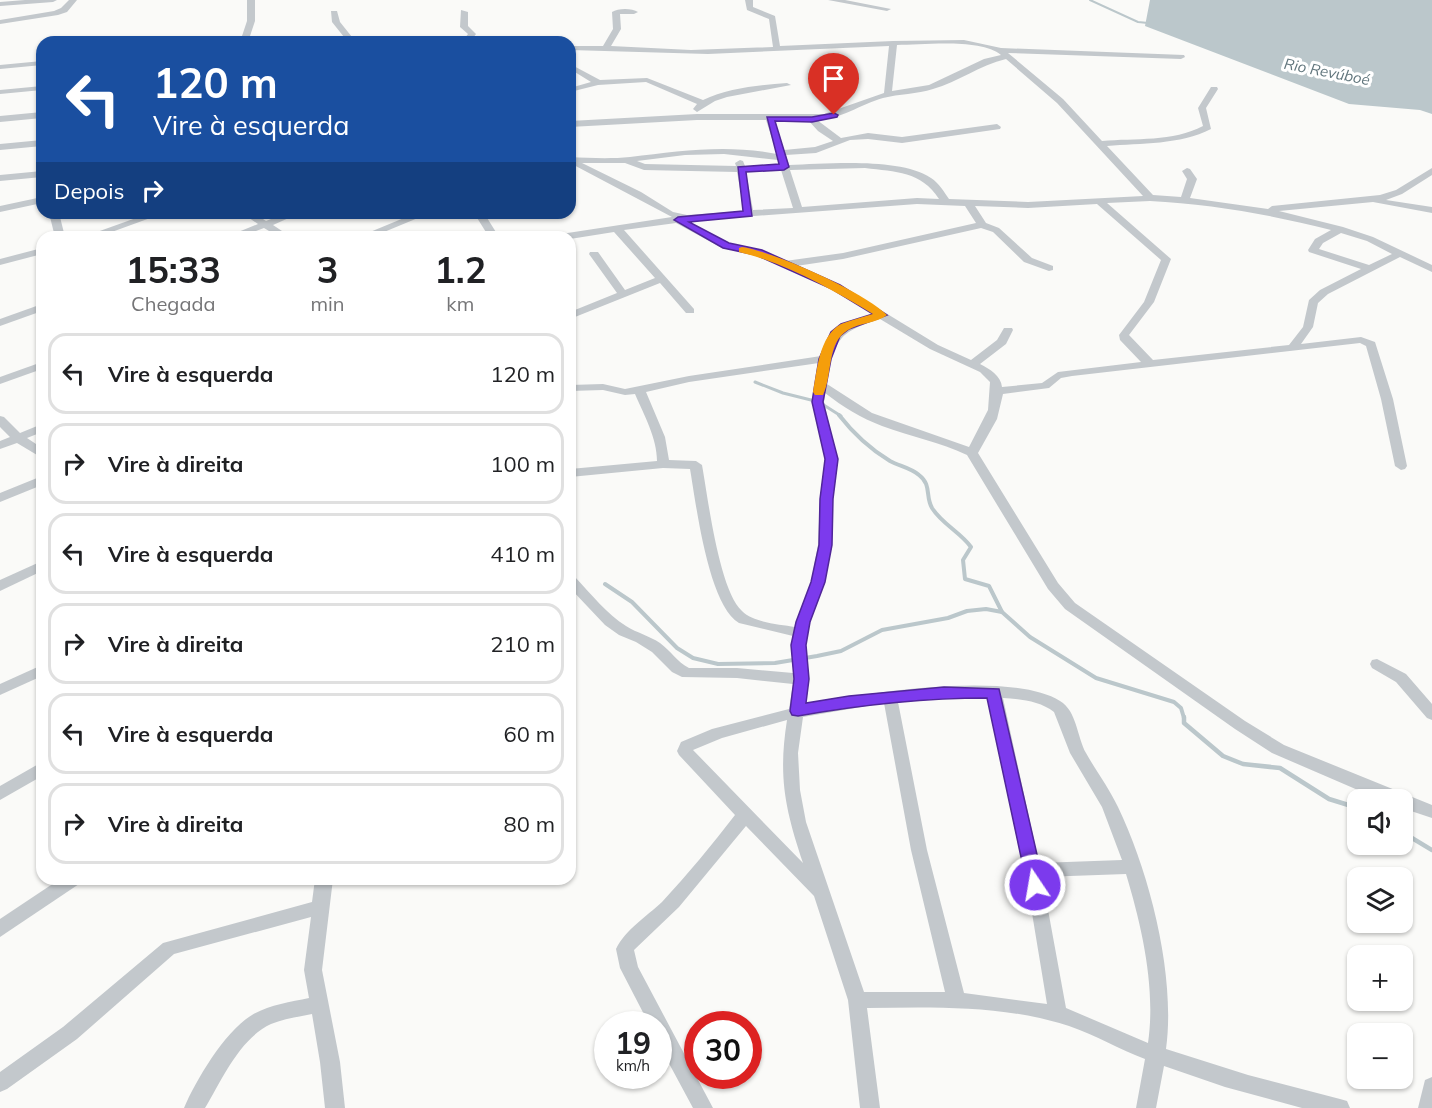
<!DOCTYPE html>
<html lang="pt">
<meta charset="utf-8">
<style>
:root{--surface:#fff;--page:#f2f2f2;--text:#202124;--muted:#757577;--line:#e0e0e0}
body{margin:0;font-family:Mulish,sans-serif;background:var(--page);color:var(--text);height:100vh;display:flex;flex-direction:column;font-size:22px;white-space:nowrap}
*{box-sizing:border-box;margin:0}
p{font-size:20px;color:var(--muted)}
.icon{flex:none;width:33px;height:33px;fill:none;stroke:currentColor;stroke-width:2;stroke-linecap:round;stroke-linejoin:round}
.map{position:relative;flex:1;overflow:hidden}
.drawer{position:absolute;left:36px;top:231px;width:540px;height:654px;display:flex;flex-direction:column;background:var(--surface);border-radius:18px;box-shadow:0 2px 4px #0004}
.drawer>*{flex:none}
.banner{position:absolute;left:36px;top:36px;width:540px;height:183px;border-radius:18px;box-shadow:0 2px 4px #0004;background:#1a4fa0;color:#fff;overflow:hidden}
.controls{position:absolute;left:1347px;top:789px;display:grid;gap:12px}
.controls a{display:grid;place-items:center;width:66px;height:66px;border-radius:12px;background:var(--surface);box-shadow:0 2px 4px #0004;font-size:30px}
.speed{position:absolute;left:594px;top:1011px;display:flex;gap:12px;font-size:30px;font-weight:700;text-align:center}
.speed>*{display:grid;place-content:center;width:78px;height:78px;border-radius:50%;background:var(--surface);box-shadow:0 2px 4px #0004;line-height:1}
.speed small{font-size:15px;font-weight:400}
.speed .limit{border:9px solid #d22;background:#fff;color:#111}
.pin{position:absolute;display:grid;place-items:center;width:51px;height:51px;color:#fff;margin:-62px -26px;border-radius:50% 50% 50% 0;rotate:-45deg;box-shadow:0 0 6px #0007}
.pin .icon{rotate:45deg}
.me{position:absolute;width:66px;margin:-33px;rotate:348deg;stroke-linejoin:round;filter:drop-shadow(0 0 4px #0008)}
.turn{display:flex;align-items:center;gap:21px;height:126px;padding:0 18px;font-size:27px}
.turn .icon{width:78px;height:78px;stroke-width:2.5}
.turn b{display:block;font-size:42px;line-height:51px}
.then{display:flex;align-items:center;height:57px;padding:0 18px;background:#0003;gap:12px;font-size:22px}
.eta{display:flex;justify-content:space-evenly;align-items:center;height:102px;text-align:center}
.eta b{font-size:36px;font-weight:700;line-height:42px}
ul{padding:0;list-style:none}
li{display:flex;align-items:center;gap:18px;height:81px;margin:0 12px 9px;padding:0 6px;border:3px solid var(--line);border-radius:18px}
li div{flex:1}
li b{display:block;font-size:22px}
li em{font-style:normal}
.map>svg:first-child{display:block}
.water{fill:#bbc7cb}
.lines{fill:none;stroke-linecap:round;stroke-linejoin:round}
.stream-far3{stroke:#bbc7cb;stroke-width:2}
.stream-far2{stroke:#bbc7cb;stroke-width:3}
.stream-far1{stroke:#bbc7cb;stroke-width:4}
.stream{stroke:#bbc7cb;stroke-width:4.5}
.minor{fill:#c3c8cc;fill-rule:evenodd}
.route{fill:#7c3aed;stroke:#51269a;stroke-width:1.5}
.slow{fill:#f59e0b}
.labels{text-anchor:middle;stroke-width:6;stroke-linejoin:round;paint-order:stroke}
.far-water-label{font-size:15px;font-style:italic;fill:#60757c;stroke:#fff}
</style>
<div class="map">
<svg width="1432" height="1108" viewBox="0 0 1432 1108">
<rect width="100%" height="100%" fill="#fafaf8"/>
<path class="water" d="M1150,0H1432V114L1420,110L1349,104L1145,26Z"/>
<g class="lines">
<path class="stream-far3" d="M1090,0L1138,22L1148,23"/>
<path class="stream-far2" d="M755,382L783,393L819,402L841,416"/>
<g class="stream-far1">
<path d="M839,415C853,433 870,449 890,461C899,466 911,468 919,475C932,485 925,496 932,508C942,524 960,532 971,547L963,560L965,579L989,586L1002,612"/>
<path d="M605,584L632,602L677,648L693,658L718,664L775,663L817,656L841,651L882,630L948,618L967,611L986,609L1002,612L1030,637L1096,678L1174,702L1181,708L1184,718"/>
</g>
<g class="stream">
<path d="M1184,717V723L1223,756L1243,764L1280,768L1329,799L1358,808"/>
<path d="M1402,832L1432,850"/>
</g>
<g class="minor">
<path d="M25,0H57L53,2L0,6V2Z"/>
<path d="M69,0H77L67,12L58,15L0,24V20L54,11L61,8Z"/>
<path d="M247,0H255V21L248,42H240L247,21Z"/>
<path d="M745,0H753V7L775,16L780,46L893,41L964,40L1001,48L1184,55L1185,57L1181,59L1008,53L1063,99L1102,141C1135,138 1173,142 1203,126L1198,108L1211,87H1217L1218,89L1206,108L1211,129C1180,145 1141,143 1107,146L1153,195L1181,197L1187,179L1182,171L1187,168L1190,169L1197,179L1190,198L1268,209L1272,206L1380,195L1396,190L1432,168V175L1402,194L1386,200L1432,207V213L1373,202L1279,211L1343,227L1373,237L1432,265V272L1400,257L1328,294L1318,303L1313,327L1301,344L1361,337L1375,342L1393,399L1407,466L1405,469L1401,470L1395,466L1381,399L1366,346L1360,343L1072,376L1061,378L1049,388L1003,394L997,419L978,453L1058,583L1075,603L1245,721L1284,745L1432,805V818L1402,808V800H1381L1272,753L1235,729L1065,609L1048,589L967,455C940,442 911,437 882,426C861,418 843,407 825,393L824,402L837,459L832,499V545L825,582L810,622L806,644L808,679L805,705C862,693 1010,670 1060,701C1077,711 1077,737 1086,753C1096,771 1109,788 1118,807C1150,874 1176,976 1166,1049L1248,1075L1340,1099L1347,1101L1350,1108H1302L1225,1087L1164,1066L1156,1108H1136L1145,1059C1120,1050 1096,1035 1069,1026C1005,1005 934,1007 867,1008L880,1108H860L848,1000L814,896L746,826L679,907L634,950L638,967L713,1108H693L658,1043V1024H649L620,968L616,949C626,929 646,917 662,902C688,874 712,845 735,815L679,755L677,751L681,742L712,729L789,709L793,684L737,678L682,677L672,672L652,652L636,642L619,635L605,625L570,588V575L575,577C591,594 607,614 626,626C637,633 650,636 660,643C671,651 677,662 689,668H737L793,673V636L739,623C708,605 696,503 690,469L663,468L570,477V469L657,461C657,438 644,415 635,394L625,395L603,390L570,391V385L603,384L625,389L689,376L821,356C834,327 843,323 873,314L832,289L756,255L722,248L676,223L624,230L694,309V313H686L660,283L570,319V312L617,293L589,254L590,252H598L625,290L655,278L614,232L570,239L556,237L561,234L672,217L570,163V157C589,158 611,159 630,157C680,151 726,144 777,154L766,120H697L570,127V121L697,114H824L884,93L889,46L708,54L570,50V46H603L613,29L612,12C618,8 632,8 638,12L634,14H620L621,29L611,46L691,50L773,47L769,19L747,10ZM897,45C923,45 981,38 1001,55L984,59L929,85L892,91ZM1006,59L1057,103L1143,196L1028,202L949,199C944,192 939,183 931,178C899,157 827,164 789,165L786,155L816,153L850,140L868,139L902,143L1000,129L1001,127L997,124L902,137L868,133L841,138L817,120C840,120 861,104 883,98C899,94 917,94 933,89C958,82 980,65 1006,59ZM774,120H808L818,131L833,141L815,147L784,150ZM724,154L778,160L780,165L745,166L743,161L740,160L735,163L736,166L645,164L637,161L685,155ZM582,163H625L644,170L737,172L744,211L687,215L673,212L641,192ZM865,168C896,172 921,171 939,199L917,198L802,207L790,170ZM781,170L793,208L753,210L746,172ZM1150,201C1211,204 1272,215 1331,230L1315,239L1308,250L1309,252L1361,269L1320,290L1309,300L1303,327L1289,345L1153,360L1129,335L1154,302L1171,259L1107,203ZM917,204L965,206L976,223L843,253L785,261L763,251L729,244L687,221ZM1097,204L1161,260L1144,302L1119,335L1120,340L1141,362L1058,372L1042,383L1002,387C1001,376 990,369 980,364L1006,344L1013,330L1012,328H1004L997,340L971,360L938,345L840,285L796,266L843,259L981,228L993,232L1024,262L1049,271L1053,270V266L1032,258L999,228L986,223L975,206L1028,208ZM1341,233L1367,241L1392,254L1369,265L1319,249L1323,243ZM880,319L930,349L980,372L990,382L988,410L969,447L872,413L827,384C834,340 838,332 880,319ZM819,363L812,402L825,459L820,499L818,545L811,582L795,627C779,624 754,623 742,611C719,590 708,498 702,465L696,461L669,460L665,437L646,392L689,382ZM987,697L1030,901L1047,1004L964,993L927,850L898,702L928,698ZM1003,698C1020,699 1040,701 1054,712L1070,753L1102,807L1122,860L1039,863ZM884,703L911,850L945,992H864L806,822L800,790L798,753L803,717ZM787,720C778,777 785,809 803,863L693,750L722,738ZM1126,874C1142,927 1156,988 1148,1043L1066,1008L1042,877Z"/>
<path d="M828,0H845L891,9L887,11Z"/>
<path d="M461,10L468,12V26L476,34L470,42H462L468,34L460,27Z"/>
<path d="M331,11H337L340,22L356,42H348L332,22Z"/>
<path d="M42,61V65L0,69V65Z"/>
<path d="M570,64L600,80L647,78L703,100C728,88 759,85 787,83L791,85L727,97L715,101L697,112L693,109L697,104L646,82L598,85L570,92V88L591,82L570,69Z"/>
<path d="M42,86V90L0,94V90Z"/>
<path d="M42,112V118L0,122V116Z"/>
<path d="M42,140V146L0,150V144Z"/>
<path d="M42,171V177L0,181V175Z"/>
<path d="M42,197V203L0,212V206Z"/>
<path d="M49,213H59L65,237H55Z"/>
<path d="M150,213H164L98,237H83Z"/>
<path d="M242,213H254L266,221L286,213H300L273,225L291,237H279L264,228L240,237H226L258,224Z"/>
<path d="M416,213H430L372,237H358Z"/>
<path d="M474,213H484L499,237H489Z"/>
<path d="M42,248V254L0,265V259Z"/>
<path d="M42,304V311L0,326V319Z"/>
<path d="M42,362V369L0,384V377Z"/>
<path d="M0,416L4,417L20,433L42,424V432L27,438L42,448V458L17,443L0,449V441L10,437L0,427Z"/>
<path d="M42,476V485L0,502V493Z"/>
<path d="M42,561V571L0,591V580Z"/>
<path d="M1377,659L1406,674L1432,704V720L1427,718L1396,682L1372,668L1370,664L1372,660Z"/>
<path d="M42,665V676L0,695V684Z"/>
<path d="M42,762V776L0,800V786Z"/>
<path d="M60,879H82L79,884L0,937V919Z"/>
<path d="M315,879H333L322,970L340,1062L345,1108H325L320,1062L312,1014C298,1017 283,1019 271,1024C239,1039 222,1080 205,1108H184C196,1080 225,1031 252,1015C269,1005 290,1002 309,998L304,970L311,917L174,954L77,1039L7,1089L0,1092V1072L63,1027L163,943L312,902Z"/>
<path d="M1432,1077V1108H1418L1425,1080Z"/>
</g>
</g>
<path class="route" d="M834,113L838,115L837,117L812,122L775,121L789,167L784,170L746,172L752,216L689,222L729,243L762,250L840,285L887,315L849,329L840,336L831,359L823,402L838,459L833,499L832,545L825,582L810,622L806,645L809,679L806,703L849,696L944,687L999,689L1044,885L1042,891L1035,893L1029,891L1027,885L987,698C923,698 860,705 798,716L792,715L790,711L794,679L791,645L796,622L811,582L819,545L820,499L825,459L812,402L819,359L831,332L841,324L873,314L832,289L756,255L723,248L674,220L678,217L743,211L738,167L779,164L767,117H812Z"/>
<path class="slow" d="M742,247C775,252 864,292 887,315C877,323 859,323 848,330C826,343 833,375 823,395H815L813,392C817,371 819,336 841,324C851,320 863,317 873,314C831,289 786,263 739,252V248Z"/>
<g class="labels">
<g class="far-water-label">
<text transform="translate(1327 72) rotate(11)" y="5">Rio Revúboé</text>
</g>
</g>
</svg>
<div class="controls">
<a><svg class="icon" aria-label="sound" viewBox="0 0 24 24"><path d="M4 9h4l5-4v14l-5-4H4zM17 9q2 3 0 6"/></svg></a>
<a><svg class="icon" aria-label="layers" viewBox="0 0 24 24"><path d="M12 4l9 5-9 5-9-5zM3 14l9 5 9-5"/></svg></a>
<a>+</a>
<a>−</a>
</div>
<div class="speed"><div>19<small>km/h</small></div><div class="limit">30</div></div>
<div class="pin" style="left:834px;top:115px;background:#d93025"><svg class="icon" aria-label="arrive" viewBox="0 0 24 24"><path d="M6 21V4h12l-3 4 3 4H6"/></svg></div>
<svg class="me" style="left:1035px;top:885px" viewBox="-20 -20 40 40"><circle r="17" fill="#7c3aed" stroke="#fff" stroke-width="3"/><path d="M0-11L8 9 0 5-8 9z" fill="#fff"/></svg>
<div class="banner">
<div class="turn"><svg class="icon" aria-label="left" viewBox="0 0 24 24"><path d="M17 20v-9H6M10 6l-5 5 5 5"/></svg><div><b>120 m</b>Vire à esquerda</div></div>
<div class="then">Depois<svg class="icon" aria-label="right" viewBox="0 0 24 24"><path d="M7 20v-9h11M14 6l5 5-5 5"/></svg></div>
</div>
<section class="drawer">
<div class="eta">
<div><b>15:33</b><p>Chegada</p></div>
<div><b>3</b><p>min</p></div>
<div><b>1.2</b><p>km</p></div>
</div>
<ul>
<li><svg class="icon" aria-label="left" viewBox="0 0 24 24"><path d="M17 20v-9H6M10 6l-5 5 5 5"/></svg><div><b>Vire à esquerda</b></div><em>120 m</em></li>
<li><svg class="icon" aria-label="right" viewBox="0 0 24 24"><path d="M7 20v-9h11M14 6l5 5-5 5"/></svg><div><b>Vire à direita</b></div><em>100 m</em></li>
<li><svg class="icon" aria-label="left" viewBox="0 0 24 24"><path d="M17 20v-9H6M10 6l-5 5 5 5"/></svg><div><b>Vire à esquerda</b></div><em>410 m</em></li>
<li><svg class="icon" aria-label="right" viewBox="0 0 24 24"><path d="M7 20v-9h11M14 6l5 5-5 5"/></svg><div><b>Vire à direita</b></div><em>210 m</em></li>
<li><svg class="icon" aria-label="left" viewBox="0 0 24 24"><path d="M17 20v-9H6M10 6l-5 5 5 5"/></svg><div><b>Vire à esquerda</b></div><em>60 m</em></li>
<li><svg class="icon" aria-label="right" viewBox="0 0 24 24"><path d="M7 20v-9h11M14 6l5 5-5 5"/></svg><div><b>Vire à direita</b></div><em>80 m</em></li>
</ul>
</section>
</div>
